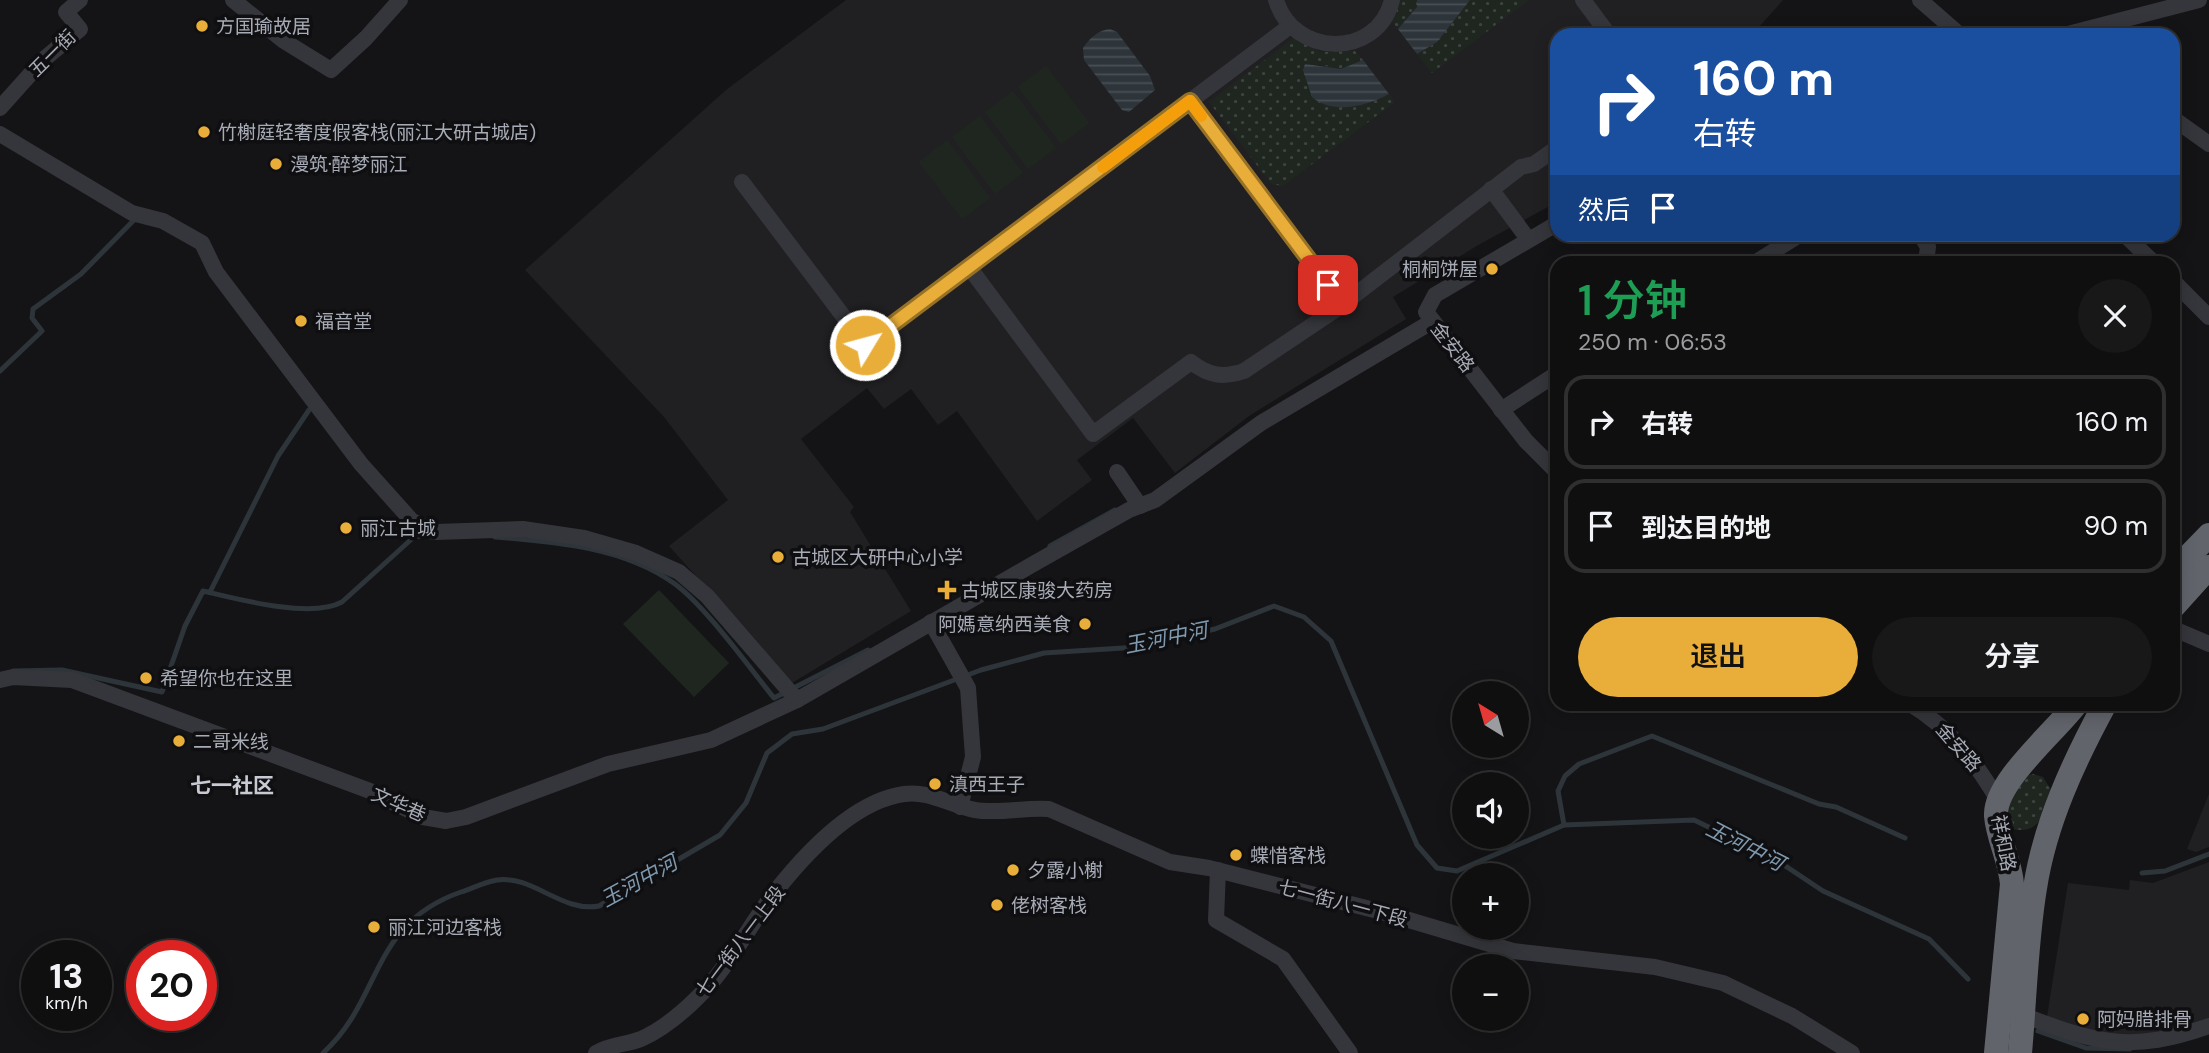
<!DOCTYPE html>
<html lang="zh">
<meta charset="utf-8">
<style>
:root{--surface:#0f0f10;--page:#181819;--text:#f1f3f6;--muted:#9b9c9f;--line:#2f2f30;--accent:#e9ae39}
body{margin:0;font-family:"DM Sans","Noto Sans SC",sans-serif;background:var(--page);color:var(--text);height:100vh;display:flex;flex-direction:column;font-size:26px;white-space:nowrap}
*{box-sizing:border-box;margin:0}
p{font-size:23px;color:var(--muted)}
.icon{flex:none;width:38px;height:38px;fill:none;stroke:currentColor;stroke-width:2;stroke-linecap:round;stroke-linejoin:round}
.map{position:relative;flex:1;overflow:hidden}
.side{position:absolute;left:1550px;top:256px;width:630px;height:455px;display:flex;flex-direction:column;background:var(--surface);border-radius:21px;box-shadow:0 4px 18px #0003,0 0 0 2px var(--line)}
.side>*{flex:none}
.top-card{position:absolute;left:1550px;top:28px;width:630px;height:214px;border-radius:21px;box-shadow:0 4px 18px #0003,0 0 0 2px var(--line);background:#1a4fa0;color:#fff;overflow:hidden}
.needle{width:46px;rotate:323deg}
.controls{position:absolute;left:1452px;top:681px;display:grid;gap:14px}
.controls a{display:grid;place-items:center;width:77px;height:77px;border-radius:50%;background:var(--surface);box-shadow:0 4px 18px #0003,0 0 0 2px var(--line);font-size:35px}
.speed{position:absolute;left:21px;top:940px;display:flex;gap:14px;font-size:35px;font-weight:700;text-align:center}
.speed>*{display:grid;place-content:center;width:91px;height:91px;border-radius:50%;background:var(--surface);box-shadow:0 4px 18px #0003,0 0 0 2px var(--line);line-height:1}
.speed small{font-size:18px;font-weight:400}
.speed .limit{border:10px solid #d22;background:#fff;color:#111}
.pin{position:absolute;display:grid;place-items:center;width:60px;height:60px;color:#fff;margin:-30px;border-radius:14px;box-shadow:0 4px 10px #0006}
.me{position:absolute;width:77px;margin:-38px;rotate:53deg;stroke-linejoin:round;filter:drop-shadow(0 0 5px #0008)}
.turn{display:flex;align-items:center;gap:24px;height:147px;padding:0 28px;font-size:32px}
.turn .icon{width:91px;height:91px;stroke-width:2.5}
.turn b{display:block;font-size:49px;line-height:60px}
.then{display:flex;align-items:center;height:66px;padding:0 28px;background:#0003;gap:14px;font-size:26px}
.round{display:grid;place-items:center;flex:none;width:74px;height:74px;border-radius:37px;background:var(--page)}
.overview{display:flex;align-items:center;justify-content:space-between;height:119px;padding:0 28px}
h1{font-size:42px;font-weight:600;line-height:52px;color:#1e9e55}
.button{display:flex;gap:14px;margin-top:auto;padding:14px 28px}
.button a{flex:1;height:80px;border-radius:42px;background:var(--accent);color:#111;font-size:28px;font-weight:600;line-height:80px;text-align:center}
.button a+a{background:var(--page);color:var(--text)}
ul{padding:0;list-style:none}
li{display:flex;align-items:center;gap:21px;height:94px;margin:0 14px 10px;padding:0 14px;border:4px solid var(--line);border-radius:21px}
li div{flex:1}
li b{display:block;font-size:26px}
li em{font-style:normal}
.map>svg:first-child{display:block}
.built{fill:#202023}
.grass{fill:url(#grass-dots)}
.pitch{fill:#1f2620}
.water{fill:url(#water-rules)}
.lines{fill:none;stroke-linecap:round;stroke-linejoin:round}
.stream{stroke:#2d353b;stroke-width:5}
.minor{stroke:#35363b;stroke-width:16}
.highway{stroke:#62646c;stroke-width:24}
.route-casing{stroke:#977125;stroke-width:18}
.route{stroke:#e9ae39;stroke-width:12}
.slow{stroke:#f59e0b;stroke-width:12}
.poi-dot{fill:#e9ae39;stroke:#0f0f11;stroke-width:2.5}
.labels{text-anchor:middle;stroke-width:7;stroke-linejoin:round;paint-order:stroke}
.poi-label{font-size:19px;fill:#a7abb6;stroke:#0f0f11;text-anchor:start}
.street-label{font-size:19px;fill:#a7abb6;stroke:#0f0f11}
.water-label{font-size:21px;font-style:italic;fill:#7f99af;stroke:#0f0f11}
.neighbourhood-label{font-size:21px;font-weight:bold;fill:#c7cad2;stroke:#0f0f11}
</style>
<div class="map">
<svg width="2209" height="1053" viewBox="0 0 2209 1053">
<defs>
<pattern id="grass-dots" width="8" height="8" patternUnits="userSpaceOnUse" patternTransform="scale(1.75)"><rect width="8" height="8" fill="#1f2620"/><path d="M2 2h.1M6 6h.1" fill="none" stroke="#3d433e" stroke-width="1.8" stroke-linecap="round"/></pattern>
<pattern id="water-rules" width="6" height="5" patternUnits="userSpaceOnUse" patternTransform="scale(1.75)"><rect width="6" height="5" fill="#2d353b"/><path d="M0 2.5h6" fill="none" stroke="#495055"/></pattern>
</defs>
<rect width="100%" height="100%" fill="#141416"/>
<g class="built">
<path d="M846,0H1783L1752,35H1558L1557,202L1480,244L1393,297L1406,319L1249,416L1175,473L1133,418L1077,460L1092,480L1037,521L957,411L938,425L911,389L884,409L867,388L801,439L854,507L850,512L911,611L792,683L669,546L728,500L664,417L525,270L726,90Z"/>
<path d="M2209,794V847L2196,852L2187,849Z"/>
<path d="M2209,862V1022L2183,1033L2094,1036L2047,1017L2068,883L2129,890L2130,880L2153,883Z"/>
</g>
<g class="grass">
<path d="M1400,0H1417V7L1398,29L1392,21Z"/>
<path d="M1470,0H1529L1432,73L1417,54L1437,42Z"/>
<path d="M1294,38L1320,52L1355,51L1363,60L1341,69L1315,64L1305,76C1310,86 1316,88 1326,94C1353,109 1361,109 1389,94L1395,102L1283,186L1271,184L1209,102Z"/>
<path d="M2033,774L2043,777L2051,790C2045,811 2041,835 2013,829L2009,825L2006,803L2027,775Z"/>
</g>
<g class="pitch">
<path d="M1046,66L1089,123L1061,144L1018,87Z"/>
<path d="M1013,91L1056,148L1028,169L985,112Z"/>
<path d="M980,116L1023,173L995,194L952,137Z"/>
<path d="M947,140L990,198L962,219L919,162Z"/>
<path d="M659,590L729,663L694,697L623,624Z"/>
</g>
<g class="water">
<path d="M1417,0H1470L1437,42L1417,54L1398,29L1417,7Z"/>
<path d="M1110,29L1117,32L1150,76L1155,90L1129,112L1122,110L1084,60L1083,48C1090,38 1098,30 1110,29Z"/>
<path d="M1363,60L1389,94C1368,106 1332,115 1312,97L1303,70L1305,64L1341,69Z"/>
</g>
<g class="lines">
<g class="stream">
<path d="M0,371L42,331L32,318L33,309L81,274L134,220"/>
<path d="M495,537C556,542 624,547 675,584C706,607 748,666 774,698L868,650"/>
<path d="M1050,546L1115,510"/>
<path d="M210,592L278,456L309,410"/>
<path d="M13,671L62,670L162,692L185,626L203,591C237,599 311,619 342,602L415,536L433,537"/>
<path d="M1564,825L1558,791L1565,776L1579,764L1652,736L1819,804L1836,807L1905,838"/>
<path d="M2142,873L2165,871L2209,854"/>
<path d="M2038,1031L2086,1048L2130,1049"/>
<path d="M323,1053C383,999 369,924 461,892C473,888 485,882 497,880C533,875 562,913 599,906L720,835L746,803L767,753L792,734L823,729L981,670L1044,653L1139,647L1215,629L1274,606L1304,617L1331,641L1417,845L1437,868L1457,871L1564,825L1694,820L1775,859L1823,891L1929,939L1968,979"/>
</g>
<g class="minor">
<path d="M233,0L284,41L331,70L366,38L400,0"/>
<path d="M1276,0C1293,57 1377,60 1392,0"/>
<path d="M1583,0L1609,35"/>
<path d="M1920,0L1960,35"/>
<path d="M2064,35L2199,0"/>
<path d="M1190,101L1342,305"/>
<path d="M0,108L43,60L80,29L66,12L80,0"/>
<path d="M2174,119L2209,144"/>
<path d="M0,134L132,213L163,221L202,243L216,272L361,464L412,521L436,532L523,529L584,538L636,553L679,572L707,596L797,700"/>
<path d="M742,182L865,345L1290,26"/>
<path d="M1491,189L1528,239"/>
<path d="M1558,223L1435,295L1426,312L1526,441L1558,473"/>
<path d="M1920,234L1928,247L1926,262"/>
<path d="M2124,234L2153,262"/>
<path d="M1756,262L1801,234"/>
<path d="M969,267L1093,434L1191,362C1209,376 1223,378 1244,371L1338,308L1521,167L1534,164L1558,147"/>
<path d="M2174,282L2209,317"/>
<path d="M1501,410L1558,373"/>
<path d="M1117,472L1140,506"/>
<path d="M931,622L968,688L973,757L960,807"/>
<path d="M2174,629L2209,644"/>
<path d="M0,680L13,677L72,680L370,791L423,817L446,821L466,817L608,764L711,740L797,700L1035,563L1129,510L1155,500L1261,423L1433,321"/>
<path d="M1910,704C1950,728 1974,760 1998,800"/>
<path d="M1218,870L1216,920L1283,959L1350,1053"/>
<path d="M2023,1015C2097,1044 2132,1053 2209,1026"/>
<path d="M596,1053C610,1044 626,1045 641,1039C661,1030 682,1013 697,998C729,967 748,927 775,892C805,854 853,801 904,794C929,790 951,806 975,810C999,814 1025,807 1049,809L1170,862L1209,868L1382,912L1513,951L1655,967L1723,983L1792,1016L1852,1053"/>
</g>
<g class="highway">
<path d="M2174,571L2209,535"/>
<path d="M2174,606L2209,567"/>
<path d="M1996,1053L2012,884C2010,860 1998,839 1996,816C1994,782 2055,732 2076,704"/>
<path d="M2020,1053C2025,998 2026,942 2035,888C2045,823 2074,761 2105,704"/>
</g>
</g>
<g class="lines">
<g class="route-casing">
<path id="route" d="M865,345L1190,101L1328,285"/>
</g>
<use href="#route" class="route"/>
<path class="slow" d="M1103,167L1190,101L1201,116"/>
</g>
<g class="poi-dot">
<circle cx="202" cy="26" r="7"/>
<circle cx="204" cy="132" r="7"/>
<circle cx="276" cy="164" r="7"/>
<circle cx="1492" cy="269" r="7"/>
<circle cx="301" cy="321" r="7"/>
<circle cx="346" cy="528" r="7"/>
<circle cx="778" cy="557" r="7"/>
<path d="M943.5 579.5h7v7h7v7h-7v7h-7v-7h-7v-7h7z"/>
<circle cx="1085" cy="624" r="7"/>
<circle cx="146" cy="678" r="7"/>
<circle cx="179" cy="741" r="7"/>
<circle cx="935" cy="784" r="7"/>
<circle cx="1236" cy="855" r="7"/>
<circle cx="1013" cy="870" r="7"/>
<circle cx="997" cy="905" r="7"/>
<circle cx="374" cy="927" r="7"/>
<circle cx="2083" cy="1019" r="7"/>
</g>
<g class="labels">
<g class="poi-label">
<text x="216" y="33">方国瑜故居</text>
<text x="218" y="139">竹榭庭轻奢度假客栈(丽江大研古城店)</text>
<text x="290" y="171">漫筑·醉梦丽江</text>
<text x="1478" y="276" text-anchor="end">桐桐饼屋</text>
<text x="315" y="328">福音堂</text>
<text x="360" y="535">丽江古城</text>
<text x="792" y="564">古城区大研中心小学</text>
<text x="961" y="597">古城区康骏大药房</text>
<text x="1071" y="631" text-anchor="end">阿媽意纳西美食</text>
<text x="160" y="685">希望你也在这里</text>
<text x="193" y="748">二哥米线</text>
<text x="949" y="791">滇西王子</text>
<text x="1250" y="862">蝶惜客栈</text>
<text x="1027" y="877">夕露小榭</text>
<text x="1011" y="912">佬树客栈</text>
<text x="388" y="934">丽江河边客栈</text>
<text x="2097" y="1026">阿妈腊排骨</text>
</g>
<g class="street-label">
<text transform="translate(52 53) rotate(-45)" y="7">五一街</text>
<text transform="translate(1453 347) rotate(52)" y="7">金安路</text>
<text transform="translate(1959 747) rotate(49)" y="7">金安路</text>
<text transform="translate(399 804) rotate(24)" y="7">文华巷</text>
<text transform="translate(2004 843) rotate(79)" y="7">祥和路</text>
<text transform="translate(1343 903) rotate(15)" y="7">七一街八一下段</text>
<text transform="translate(740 941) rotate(-53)" y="7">七一街八一上段</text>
</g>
<g class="water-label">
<text transform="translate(1166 638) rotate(-11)" y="7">玉河中河</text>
<text transform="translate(1745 846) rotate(27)" y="7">玉河中河</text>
<text transform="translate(639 881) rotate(-29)" y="7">玉河中河</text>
</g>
<g class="neighbourhood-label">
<text x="232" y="793">七一社区</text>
</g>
</g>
</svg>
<div class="controls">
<a><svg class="needle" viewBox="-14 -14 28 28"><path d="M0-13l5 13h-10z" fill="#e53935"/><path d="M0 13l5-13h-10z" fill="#9b9c9f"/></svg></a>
<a><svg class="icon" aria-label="sound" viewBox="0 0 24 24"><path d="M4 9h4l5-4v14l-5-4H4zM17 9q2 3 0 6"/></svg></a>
<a>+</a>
<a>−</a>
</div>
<div class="speed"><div>13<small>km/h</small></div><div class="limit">20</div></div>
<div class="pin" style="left:1328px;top:285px;background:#d93025"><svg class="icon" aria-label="arrive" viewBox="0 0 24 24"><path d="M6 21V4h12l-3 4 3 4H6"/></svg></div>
<svg class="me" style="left:865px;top:345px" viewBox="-20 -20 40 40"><circle r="17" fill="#e9ae39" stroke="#fff" stroke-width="3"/><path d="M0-11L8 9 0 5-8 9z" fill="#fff"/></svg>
<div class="top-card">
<div class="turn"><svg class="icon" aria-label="right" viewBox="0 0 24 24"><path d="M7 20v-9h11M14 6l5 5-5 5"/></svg><div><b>160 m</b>右转</div></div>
<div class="then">然后<svg class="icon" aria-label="arrive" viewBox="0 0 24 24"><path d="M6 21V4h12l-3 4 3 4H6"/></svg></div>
</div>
<section class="side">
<div class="overview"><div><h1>1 分钟</h1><p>250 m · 06:53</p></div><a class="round"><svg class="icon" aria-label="close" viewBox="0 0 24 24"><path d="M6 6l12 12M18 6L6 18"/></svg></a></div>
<ul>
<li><svg class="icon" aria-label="right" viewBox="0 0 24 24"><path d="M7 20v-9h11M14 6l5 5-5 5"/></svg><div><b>右转</b></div><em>160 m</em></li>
<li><svg class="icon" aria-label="arrive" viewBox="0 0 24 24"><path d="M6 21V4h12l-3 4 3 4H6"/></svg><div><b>到达目的地</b></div><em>90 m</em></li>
</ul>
<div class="button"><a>退出</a><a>分享</a></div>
</section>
</div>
